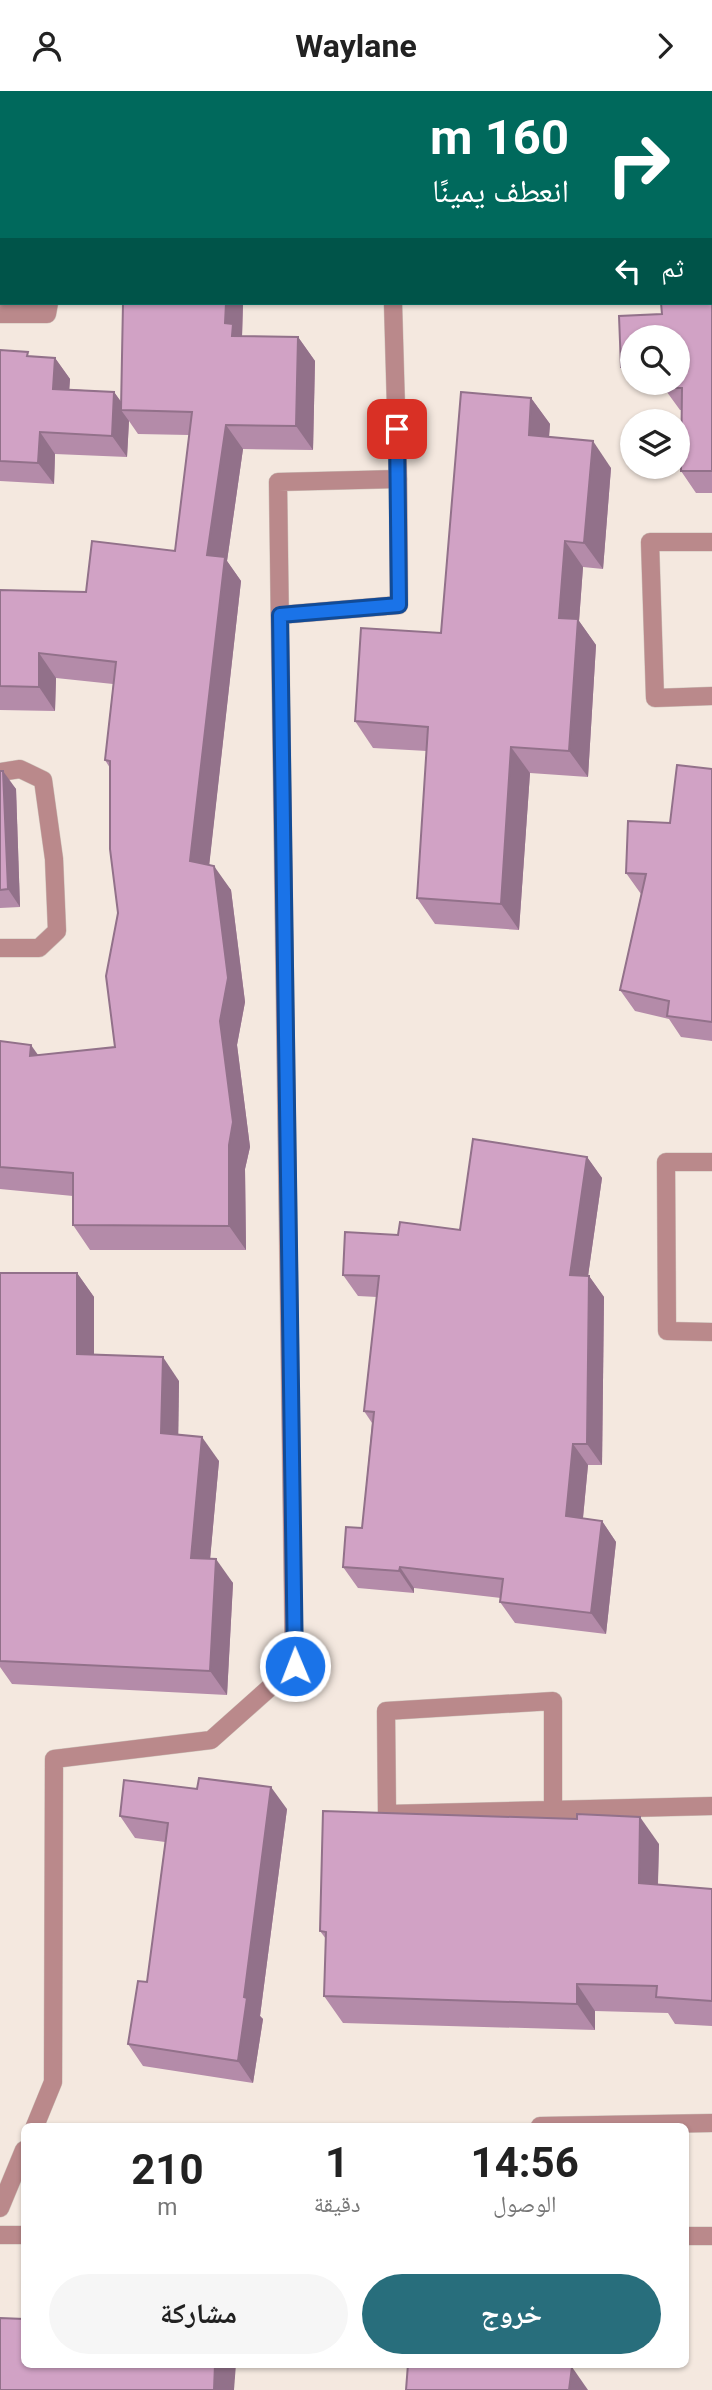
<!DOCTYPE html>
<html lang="ar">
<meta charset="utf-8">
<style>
:root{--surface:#fff;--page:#f6f6f6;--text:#222;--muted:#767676;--accent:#286e7c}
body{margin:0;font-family:Roboto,"Noto Naskh Arabic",sans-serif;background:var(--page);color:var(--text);direction:rtl;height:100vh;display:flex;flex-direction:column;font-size:26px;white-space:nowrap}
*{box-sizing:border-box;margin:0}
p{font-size:23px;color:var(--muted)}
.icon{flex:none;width:38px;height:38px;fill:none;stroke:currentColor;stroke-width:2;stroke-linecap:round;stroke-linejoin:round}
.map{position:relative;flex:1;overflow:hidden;direction:ltr}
.side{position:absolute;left:21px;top:2032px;width:668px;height:245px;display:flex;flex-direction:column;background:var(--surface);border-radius:10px;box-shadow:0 2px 5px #0004;direction:rtl}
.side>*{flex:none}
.banner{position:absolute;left:0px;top:0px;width:712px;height:214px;box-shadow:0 2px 5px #0004;direction:rtl;background:#00695c;color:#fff;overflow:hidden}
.controls{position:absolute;left:620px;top:234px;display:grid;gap:14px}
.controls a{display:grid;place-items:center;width:70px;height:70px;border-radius:50%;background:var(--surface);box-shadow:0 2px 5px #0004;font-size:35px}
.pin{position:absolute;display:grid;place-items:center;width:60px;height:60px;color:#fff;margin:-30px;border-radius:14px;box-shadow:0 4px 10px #0006}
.me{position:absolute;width:77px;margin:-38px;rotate:359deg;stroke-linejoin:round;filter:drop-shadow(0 0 5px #0008)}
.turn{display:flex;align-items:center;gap:24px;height:147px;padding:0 28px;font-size:32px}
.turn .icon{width:91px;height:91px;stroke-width:2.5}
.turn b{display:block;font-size:49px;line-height:60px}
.then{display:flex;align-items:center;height:66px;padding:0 28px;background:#0003;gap:14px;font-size:26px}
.eta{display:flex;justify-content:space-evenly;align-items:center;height:119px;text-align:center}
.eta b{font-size:42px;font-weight:700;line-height:49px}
.action{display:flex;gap:14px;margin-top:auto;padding:14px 28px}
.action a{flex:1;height:80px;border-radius:42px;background:var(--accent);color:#fff;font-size:28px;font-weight:700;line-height:80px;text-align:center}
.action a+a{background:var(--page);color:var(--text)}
header{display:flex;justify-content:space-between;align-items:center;height:91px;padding:0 28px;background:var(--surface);font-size:32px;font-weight:700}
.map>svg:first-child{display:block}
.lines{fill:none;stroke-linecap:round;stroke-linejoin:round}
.minor-casing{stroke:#cec3bb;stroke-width:19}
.minor{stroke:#ba898b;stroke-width:18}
.wall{fill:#b48ba9}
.shaded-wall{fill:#92718a}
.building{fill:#d1a2c5;stroke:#92718a;stroke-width:2}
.route-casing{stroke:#114b97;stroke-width:18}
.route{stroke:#1a73e8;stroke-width:12}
</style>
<header><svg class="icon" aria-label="forward" viewBox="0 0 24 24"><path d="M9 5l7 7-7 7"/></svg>Waylane<svg class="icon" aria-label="person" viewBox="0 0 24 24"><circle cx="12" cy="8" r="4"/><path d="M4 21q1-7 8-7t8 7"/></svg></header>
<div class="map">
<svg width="712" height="2299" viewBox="0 0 712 2299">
<rect width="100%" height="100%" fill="#f4e8df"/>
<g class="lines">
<g class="minor-casing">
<g id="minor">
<path d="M388,0V2"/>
<path d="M0,58H2"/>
<path d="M0,223H47L49,212"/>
<path d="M712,451H650L655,607L712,605"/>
<path d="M280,524L399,514L398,388"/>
<path d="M0,681L20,678L43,689L54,768L57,840L39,857H0"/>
<path d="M712,1071H666L667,1240L712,1241"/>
<path d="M553,1719V1610L386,1620L387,1723L712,1715"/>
<path d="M35,2035L53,1991L54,1668L211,1649L294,1575L278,391L398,388L393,212"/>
<path d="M540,2035L712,2032"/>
<path d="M0,2117L24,2059"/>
<path d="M0,2144H24"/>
<path d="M686,2145H712"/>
</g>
</g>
<use href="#minor" class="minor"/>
</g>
<g class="wall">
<rect x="111" y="0" width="126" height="2"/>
<path d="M712,50V402H696L681,380L682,319H680L664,297L636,298L632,292H677L662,223L710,212Z"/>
<path d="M243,212L242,245L298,246L315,270L313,359L243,358L227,470L241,490L209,774L231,799L245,911L237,954L250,1056L245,1078L246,1159H90L73,1134V1105L0,1098V950L38,964L115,956L118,822L110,677L105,669L113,593L56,587L55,620L0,619V499L86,501L175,460L189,344L138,343L129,330L127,366L55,363L54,393L0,390V259L30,265L55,267L70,288L69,298L114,301L121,311Z"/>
<path d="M621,276H632V292Z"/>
<path d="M531,307L550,333L549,346L611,377L603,478L583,476L579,530L596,554L588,686L530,682L519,839L435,833L417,807L427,660L373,657L355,630L441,542Z"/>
<path d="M712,678V950L681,946L669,928L635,920L620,899L641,803L626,782L670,732Z"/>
<path d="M0,680L16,698L20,816L0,817Z"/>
<path d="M587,1066L602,1087L588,1185H589L604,1206L602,1374H588L583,1427L602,1430L616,1451L606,1543L515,1532L500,1511L501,1507L414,1497V1502L358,1497L343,1476L362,1437L372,1332L364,1320L377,1206L358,1205L343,1184L398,1144L460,1139Z"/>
<path d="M0,1182H77L94,1206V1264L179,1290L178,1344L219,1370L210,1468L233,1492L227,1604L12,1593L0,1576Z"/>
<path d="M287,1718L260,1925L263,1928L253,1992L143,1975L128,1953L147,1891L165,1751L135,1747L120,1725Z"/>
<path d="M659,1753L658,1794L712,1798V1935L675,1933L668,1922L595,1920V1939L343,1932L324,1905L326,1848L320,1840Z"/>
</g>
<g class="shaded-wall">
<path d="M151,0H162L163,2H151Z"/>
<path d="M218,0H237V2H219Z"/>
<path d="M578,0H594L593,2H578Z"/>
<path d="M226,212H243L242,246L232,245L225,232Z"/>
<path d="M298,246L315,270L313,359L296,335Z"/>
<path d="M55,267L70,288L68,319L53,298Z"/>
<path d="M114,301L127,319H121L129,330L127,366L112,345Z"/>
<path d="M531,307L550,333L547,370L529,344Z"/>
<path d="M226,334L243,358L227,470L241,490L207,794L190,770L207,464Z"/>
<path d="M40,341L55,363L54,393L38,372Z"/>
<path d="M593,350L611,377L603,478L584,452Z"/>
<path d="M565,450L583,476L579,530L596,554L588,686L569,660L559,527Z"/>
<path d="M39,562L56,587L55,620L39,596Z"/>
<path d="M511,656L530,682L519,839L501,813Z"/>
<path d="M3,680L16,698L20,816L8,798Z"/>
<path d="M214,775L231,799L245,911L237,954L250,1056L245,1078L246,1159L229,1135Z"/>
<path d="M31,954L48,978L30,965Z"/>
<path d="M587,1066L602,1087L585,1206L570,1184Z"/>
<path d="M77,1182L94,1206V1287L77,1263Z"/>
<path d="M589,1185L604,1206L602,1374L587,1353Z"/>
<path d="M163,1266L179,1290L178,1366L161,1342Z"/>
<path d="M202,1346L219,1370L208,1491L191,1467Z"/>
<path d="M573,1353L588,1374L581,1447L566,1425Z"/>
<path d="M602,1430L616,1451L606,1543L591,1522Z"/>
<path d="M216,1468L233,1492L227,1604L210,1580Z"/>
<path d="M400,1476L414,1497V1502L399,1480Z"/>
<path d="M271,1696L287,1718L260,1925L263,1928L253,1992L238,1970L244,1906Z"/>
<path d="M640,1726L659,1753L657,1819L639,1792Z"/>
<path d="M577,1893L595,1920V1939L577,1913Z"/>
<path d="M215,2273H236L234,2299H214Z"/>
<path d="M572,2276L588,2299H569Z"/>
</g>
<g class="building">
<rect x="111" y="0" width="40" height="2"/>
<rect x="480" y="0" width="98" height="2"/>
<path d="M710,50H712V380H681L682,297H664V292H677V247H632V276H621L619,225L662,223L661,212H710Z"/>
<path d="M123,212H226L225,232L233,233L232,245L298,246L296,335L226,334L207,464L225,466L190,770L214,775L228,887L220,930L233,1031L229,1054V1135L73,1134V1082L0,1076V950L31,954L30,965L115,956L106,885L118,822L110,758V670L105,669L116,571L39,562V596L0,595V499L86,501L92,450L175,460L192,321L121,319Z"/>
<path d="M0,259L28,261L27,265L55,267L53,298L114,301L112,345L40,341L38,372L0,370Z"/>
<path d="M461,301L531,307L529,344L593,350L584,452L565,450L559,527L578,528L569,660L511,656L501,813L417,807L428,636L355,630L361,537L441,542Z"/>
<path d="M677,674L712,678V931L667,925L669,910L620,899L646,783L626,782L628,730L670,732Z"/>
<path d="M0,680H3L8,798L0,799Z"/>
<path d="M473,1048L587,1066L570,1184L589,1185L587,1353H573L566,1425L602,1430L591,1522L500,1511L503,1488L400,1476L399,1480L343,1476L346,1436L362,1437L374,1321L364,1320L379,1185L343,1184L345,1141L398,1144L400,1131L460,1139Z"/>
<path d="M0,1182H77V1263L163,1266L161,1342L202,1346L191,1467L216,1468L210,1580L0,1570Z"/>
<path d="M199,1687L271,1696L244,1906L247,1907L238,1970L128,1953L138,1890L147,1891L168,1732L120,1725L124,1689L197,1698Z"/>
<path d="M323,1720L577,1728V1723L640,1726L639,1792L712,1798V1910L656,1906L657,1895L577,1893V1913L324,1905L326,1841L320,1840Z"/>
<path d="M0,2227L24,2228V2273H215L214,2299H0Z"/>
<path d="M408,2273H549L572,2276L569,2299H406Z"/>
</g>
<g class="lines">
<g class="route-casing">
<path id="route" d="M295,1575L280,524L399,514L397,338"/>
</g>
<use href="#route" class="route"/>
</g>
</svg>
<div class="controls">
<a><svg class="icon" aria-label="search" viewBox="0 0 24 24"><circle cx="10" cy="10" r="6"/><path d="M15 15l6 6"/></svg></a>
<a><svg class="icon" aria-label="layers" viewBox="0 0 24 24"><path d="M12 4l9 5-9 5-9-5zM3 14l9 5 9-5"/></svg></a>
</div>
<div class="pin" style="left:397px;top:338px;background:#d93025"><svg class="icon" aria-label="arrive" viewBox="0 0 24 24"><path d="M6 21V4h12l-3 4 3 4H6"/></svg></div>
<svg class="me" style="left:295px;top:1575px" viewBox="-20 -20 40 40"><circle r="17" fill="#1a73e8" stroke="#fff" stroke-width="3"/><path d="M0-11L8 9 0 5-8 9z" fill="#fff"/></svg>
<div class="banner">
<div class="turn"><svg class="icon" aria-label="right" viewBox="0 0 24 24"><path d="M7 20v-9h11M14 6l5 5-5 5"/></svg><div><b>160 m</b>انعطف يمينًا</div></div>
<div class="then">ثم<svg class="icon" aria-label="left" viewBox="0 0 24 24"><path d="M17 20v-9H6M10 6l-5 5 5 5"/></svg></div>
</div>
<section class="side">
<div class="eta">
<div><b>14:56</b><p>الوصول</p></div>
<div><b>1</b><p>دقيقة</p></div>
<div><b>210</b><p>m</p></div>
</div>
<div class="action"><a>خروج</a><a>مشاركة</a></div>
</section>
</div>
